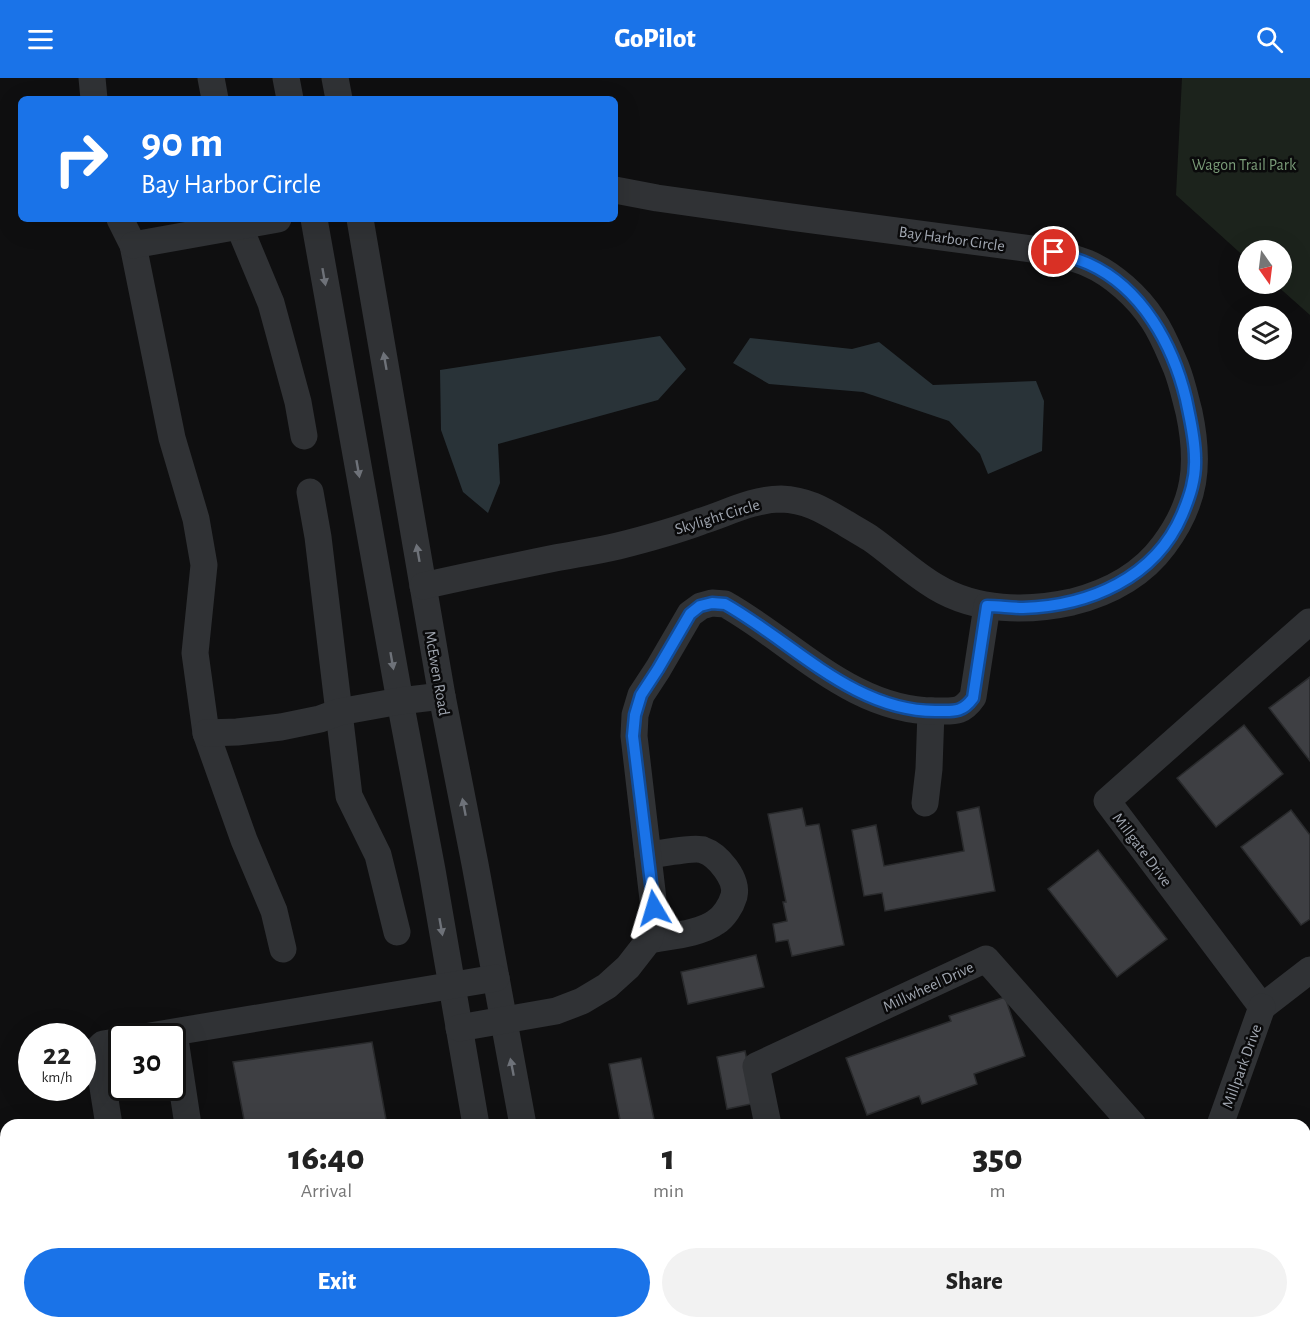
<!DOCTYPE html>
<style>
:root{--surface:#fff;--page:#f2f2f2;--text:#222;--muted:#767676;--accent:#1a73e8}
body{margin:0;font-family:"Alegreya Sans",sans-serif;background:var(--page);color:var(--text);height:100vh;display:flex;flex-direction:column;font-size:22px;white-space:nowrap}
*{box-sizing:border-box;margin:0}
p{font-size:20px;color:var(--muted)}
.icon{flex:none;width:33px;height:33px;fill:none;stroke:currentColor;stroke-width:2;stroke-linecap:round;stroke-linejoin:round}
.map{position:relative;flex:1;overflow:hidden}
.drawer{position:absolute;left:0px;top:1041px;width:1311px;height:210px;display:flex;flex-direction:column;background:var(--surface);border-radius:18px 18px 0 0;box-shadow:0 6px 24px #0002}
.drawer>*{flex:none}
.hud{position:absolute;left:18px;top:18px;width:600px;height:126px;border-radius:9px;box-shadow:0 6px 24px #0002;background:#1a73e8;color:#fff;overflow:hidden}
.needle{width:39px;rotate:166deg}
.tools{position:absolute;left:1238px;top:162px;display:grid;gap:12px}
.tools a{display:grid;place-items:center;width:54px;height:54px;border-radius:50%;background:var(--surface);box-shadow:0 6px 24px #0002;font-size:30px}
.speed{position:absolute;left:18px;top:945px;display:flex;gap:12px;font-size:30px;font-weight:700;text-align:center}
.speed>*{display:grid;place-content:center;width:78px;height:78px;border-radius:50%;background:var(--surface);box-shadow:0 6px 24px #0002;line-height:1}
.speed small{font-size:15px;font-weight:400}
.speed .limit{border:3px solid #111;border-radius:9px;background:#fff;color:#111}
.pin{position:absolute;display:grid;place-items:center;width:51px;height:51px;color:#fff;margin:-26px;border:3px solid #fff;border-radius:50%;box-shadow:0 2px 6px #0007}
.me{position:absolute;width:66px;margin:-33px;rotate:353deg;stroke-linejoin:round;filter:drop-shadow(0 0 4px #0008)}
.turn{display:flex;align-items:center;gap:21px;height:126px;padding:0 24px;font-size:27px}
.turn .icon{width:78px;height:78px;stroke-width:2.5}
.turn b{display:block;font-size:42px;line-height:51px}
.eta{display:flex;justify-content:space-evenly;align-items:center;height:102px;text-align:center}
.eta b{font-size:36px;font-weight:800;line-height:42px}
.action{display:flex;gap:12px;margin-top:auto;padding:12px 24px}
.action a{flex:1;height:69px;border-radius:36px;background:var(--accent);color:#fff;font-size:24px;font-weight:800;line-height:69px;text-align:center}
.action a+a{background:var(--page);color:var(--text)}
header{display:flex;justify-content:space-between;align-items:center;height:78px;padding:0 24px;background:var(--accent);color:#fff;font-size:27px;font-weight:800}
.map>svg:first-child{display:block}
.green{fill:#1c231c}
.water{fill:#293338}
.building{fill:#3e3f43;stroke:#292a2c;stroke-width:1.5}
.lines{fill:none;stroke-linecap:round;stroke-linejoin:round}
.minor{stroke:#303235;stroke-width:27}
.oneway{fill:#6e7279}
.route-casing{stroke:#114b97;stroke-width:15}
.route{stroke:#1a73e8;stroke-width:10}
.labels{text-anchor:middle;stroke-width:5;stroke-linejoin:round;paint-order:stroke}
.park-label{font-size:16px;fill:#7a9b78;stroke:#0a0a0b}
.street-label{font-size:16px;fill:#a1a7b1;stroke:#0a0a0b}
</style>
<header><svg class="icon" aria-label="menu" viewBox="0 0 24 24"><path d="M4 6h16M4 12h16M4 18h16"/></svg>GoPilot<svg class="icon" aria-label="search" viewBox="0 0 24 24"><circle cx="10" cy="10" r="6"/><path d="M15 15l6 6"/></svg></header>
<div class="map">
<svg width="1310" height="1251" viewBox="0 0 1310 1251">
<rect width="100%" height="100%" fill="#0f0f10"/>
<path class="green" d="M1182,0H1310V237L1275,206H1281V172H1248V182L1176,117Z"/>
<g class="water">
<path d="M660,258L686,291L658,322L498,366L500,405L488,435L463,414L441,352L440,292Z"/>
<path d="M750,260L852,271L879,264L933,307L1036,303L1044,323L1042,373L988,396L980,376L949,343L863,314L769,306L733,285Z"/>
</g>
<g class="building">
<path d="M1310,599V683L1269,630Z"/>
<path d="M1244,647L1283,696L1216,749L1177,700Z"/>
<path d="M979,729L995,813L885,833L882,815L864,818L852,752L876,747L884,788L964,773L957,734Z"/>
<path d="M802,730L806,748L819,746L844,867L792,878L788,862L776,864L773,846L787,843L783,824H786L768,736Z"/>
<path d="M1291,732L1310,757V841L1301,847L1241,769Z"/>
<path d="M1098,772L1167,861L1117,899L1048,811Z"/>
<path d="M756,877L764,909L688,926L681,894Z"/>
<path d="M1005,919L1025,978L974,996L977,1006L922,1026L919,1018L867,1037L846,980L951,943L949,938Z"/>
<path d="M372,964L387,1047H245L233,984Z"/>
<path d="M745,973L756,1025L727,1031L717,979Z"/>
<path d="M641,980L655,1046L621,1047L609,986Z"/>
<path d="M644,1245H690L692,1251H645Z"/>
<path d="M1180,1245H1254L1245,1251H1184Z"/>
</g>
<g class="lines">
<g class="minor">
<path d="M92,0L94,21"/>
<path d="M211,0L215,21"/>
<path d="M286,0L290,21"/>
<path d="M335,0L339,21"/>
<path d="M120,141L133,167L172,360L196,441L204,487L195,575L206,655L244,762L274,833L283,871"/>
<path d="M238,141L239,148L271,225L298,324L304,358"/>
<path d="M314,141L400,623L432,792L476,1047"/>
<path d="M360,141L442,618L475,786L523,1047"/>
<path d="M133,167L278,141"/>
<path d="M310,414L318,459L349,718L378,777L397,854"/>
<path d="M423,508C467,498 511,489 555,480C576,476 597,473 618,468C646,461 675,453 702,443C727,435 754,421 781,421C807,422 823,432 845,445C853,450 862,455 870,460C893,476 912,495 936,509C976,533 1027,534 1072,524C1108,515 1142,497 1164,467C1196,424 1200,386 1189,334C1185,319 1182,304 1176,289C1169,273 1163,257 1153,242C1138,219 1113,196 1087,185C1077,181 1065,178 1054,174L791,139L657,120L615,112"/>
<path d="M1310,545L1309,544L1107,723L1262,929L1310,892"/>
<path d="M206,655L237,654L281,649L320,641L339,634L400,623L442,618"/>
<path d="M925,725L929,691L931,633"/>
<path d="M648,777C658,776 695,769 703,772C718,777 738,801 734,818C731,828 724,839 716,844C700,856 669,858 649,862"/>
<path d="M459,950L556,933L582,923L607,908L628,889L649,862L653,848L654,830L634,658L635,637L641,617L658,591L690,536L701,528L712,525L725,526C793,564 853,634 937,633C954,633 962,635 973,619L987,528"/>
<path d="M174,955L188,1047"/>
<path d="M150,958L496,900"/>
<path d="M109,1047L97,972L103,966L122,963"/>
<path d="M768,1047L756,988L986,881L1133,1047"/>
<path d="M1220,1047L1262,929"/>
<path d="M140,1245L141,1251"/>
<path d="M221,1245L229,1251"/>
<path d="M511,1245L512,1251"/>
<path d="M558,1245L559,1251"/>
<path d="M734,1245L735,1251"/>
<path d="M811,1245L812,1251"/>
<path d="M1302,1245L1307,1251"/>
<path d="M1033,1251L1041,1245"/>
</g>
</g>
<defs><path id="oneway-solid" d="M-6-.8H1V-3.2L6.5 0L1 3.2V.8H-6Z" transform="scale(1.5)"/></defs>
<g class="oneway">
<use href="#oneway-solid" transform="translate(324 199) rotate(80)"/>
<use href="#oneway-solid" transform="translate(385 283) rotate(-100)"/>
<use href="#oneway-solid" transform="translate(358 391) rotate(80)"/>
<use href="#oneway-solid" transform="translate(418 475) rotate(-100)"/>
<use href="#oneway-solid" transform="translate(392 583) rotate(80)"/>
<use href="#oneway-solid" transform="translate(464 729) rotate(-101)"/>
<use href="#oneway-solid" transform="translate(441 849) rotate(80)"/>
<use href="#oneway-solid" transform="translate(512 989) rotate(-101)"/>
</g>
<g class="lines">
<g class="route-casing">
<path id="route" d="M654,830L633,658L635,637L641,617L658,591L690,536L700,528L712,525L725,526C793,564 854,634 937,633C954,633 962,635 973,620L987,528C999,528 1011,530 1023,530C1089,528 1155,500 1182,437C1190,418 1196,400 1195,380C1195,360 1190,341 1186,321C1173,267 1142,210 1089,186C1078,181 1066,178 1054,174"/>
</g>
<use href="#route" class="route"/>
</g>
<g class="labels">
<g class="park-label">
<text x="1244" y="92">Wagon Trail Park</text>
</g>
<g class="street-label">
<text transform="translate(952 160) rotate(8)" y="6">Bay Harbor Circle</text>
<text transform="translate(717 438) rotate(-17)" y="6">Skylight Circle</text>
<text transform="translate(438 595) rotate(80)" y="6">McEwen Road</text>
<text transform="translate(1143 771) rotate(53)" y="6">Millgate Drive</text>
<text transform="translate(928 908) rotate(-25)" y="6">Millwheel Drive</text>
<text transform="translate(1241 988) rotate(-70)" y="6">Millpark Drive</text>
</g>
</g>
</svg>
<div class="tools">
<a><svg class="needle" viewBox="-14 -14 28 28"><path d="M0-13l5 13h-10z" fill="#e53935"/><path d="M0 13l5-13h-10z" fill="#767676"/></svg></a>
<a><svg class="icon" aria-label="layers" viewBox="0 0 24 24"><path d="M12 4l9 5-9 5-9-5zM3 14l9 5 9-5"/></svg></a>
</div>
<div class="speed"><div>22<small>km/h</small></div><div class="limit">30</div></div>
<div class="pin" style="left:1054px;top:174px;background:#d93025"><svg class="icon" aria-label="arrive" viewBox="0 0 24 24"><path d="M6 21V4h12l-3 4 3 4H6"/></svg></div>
<svg class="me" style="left:654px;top:830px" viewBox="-20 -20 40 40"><path d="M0-17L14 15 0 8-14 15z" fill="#1a73e8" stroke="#fff" stroke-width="4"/></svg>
<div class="hud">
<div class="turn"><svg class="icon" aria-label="right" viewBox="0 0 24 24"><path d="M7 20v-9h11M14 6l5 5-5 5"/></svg><div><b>90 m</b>Bay Harbor Circle</div></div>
</div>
<section class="drawer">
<div class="eta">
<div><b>16:40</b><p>Arrival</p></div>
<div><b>1</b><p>min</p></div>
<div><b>350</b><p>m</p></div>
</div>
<div class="action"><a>Exit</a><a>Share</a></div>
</section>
</div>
